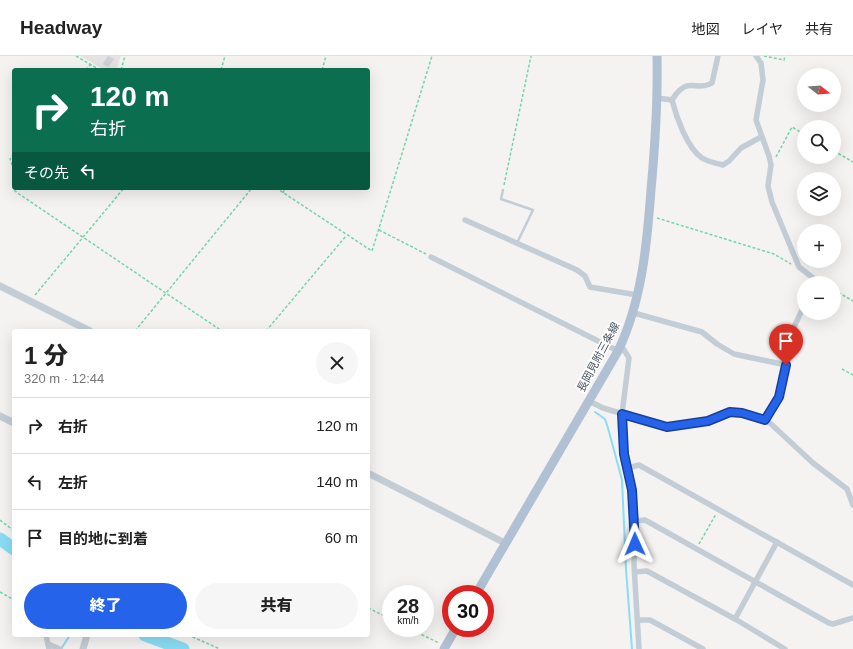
<!DOCTYPE html>
<html lang="ja">
<meta charset="utf-8">
<style>
:root{--surface:#fff;--page:#f6f6f6;--text:#222;--muted:#767676;--line:#e0e0e0;--accent:#2563eb}
body{margin:0;font-family:Arial,"Noto Sans JP",sans-serif;background:var(--page);color:var(--text);height:100vh;display:flex;flex-direction:column;font-size:15px;white-space:nowrap}
*{box-sizing:border-box;margin:0}
p{font-size:13px;color:var(--muted)}
.icon{flex:none;width:22px;height:22px;fill:none;stroke:currentColor;stroke-width:2;stroke-linecap:round;stroke-linejoin:round}
.map{position:relative;flex:1;overflow:hidden}
.sheet{position:absolute;left:12px;top:273px;width:358px;height:308px;display:flex;flex-direction:column;background:var(--surface);border-radius:4px;box-shadow:0 4px 16px #0002}
.sheet>*{flex:none}
.guide{position:absolute;left:12px;top:12px;width:358px;height:122px;border-radius:4px;box-shadow:0 4px 16px #0002;background:#0b6e4f;color:#fff;overflow:hidden}
.needle{width:26px;rotate:107deg}
.fabs{position:absolute;left:797px;top:12px;display:grid;gap:8px}
.fabs a{display:grid;place-items:center;width:44px;height:44px;border-radius:50%;background:var(--surface);box-shadow:0 4px 16px #0002;font-size:20px}
.speed{position:absolute;left:382px;top:529px;display:flex;gap:8px;font-size:20px;font-weight:700;text-align:center}
.speed>*{display:grid;place-content:center;width:52px;height:52px;border-radius:50%;background:var(--surface);box-shadow:0 4px 16px #0002;line-height:1}
.speed small{font-size:10px;font-weight:400}
.speed .limit{border:6px solid #d22;background:#fff;color:#111}
.pin{position:absolute;display:grid;place-items:center;width:34px;height:34px;color:#fff;margin:-41px -17px;border-radius:50% 50% 50% 0;rotate:-45deg;box-shadow:0 0 4px #0007}
.pin .icon{rotate:45deg}
.me{position:absolute;width:44px;margin:-22px;rotate:359deg;stroke-linejoin:round;filter:drop-shadow(0 0 3px #0008)}
.turn{display:flex;align-items:center;gap:14px;height:84px;padding:0 12px;font-size:18px}
.turn .icon{width:52px;height:52px;stroke-width:2.5}
.turn b{display:block;font-size:28px;line-height:34px}
.then{display:flex;align-items:center;height:38px;padding:0 12px;background:#0003;gap:8px;font-size:15px}
.round{display:grid;place-items:center;flex:none;width:42px;height:42px;border-radius:21px;background:var(--page)}
.headline{display:flex;align-items:center;justify-content:space-between;height:68px;padding:0 12px}
h1{font-size:24px;font-weight:800;line-height:30px}
.primary-button{display:flex;gap:8px;margin-top:auto;padding:8px 12px}
.primary-button a{flex:1;height:46px;border-radius:24px;background:var(--accent);color:#fff;font-size:16px;font-weight:800;line-height:46px;text-align:center}
.primary-button a+a{background:var(--page);color:var(--text)}
ul{padding:0;list-style:none}
li{display:flex;align-items:center;gap:12px;height:56px;padding:0 12px;border-top:1px solid var(--line)}
li div{flex:1}
li b{display:block;font-size:15px}
li em{font-style:normal}
header{display:flex;align-items:center;gap:24px;box-sizing:border-box;height:56px;padding:0 20px;background:var(--surface);border-bottom:1px solid var(--line)}
header strong{font-size:19px}
nav{display:flex;gap:22px;margin-inline-start:auto;font-size:14px}
.map>svg:first-child{display:block}
.education{fill:#e6e3e4}
.lines{fill:none;stroke-linecap:round;stroke-linejoin:round}
.stream{stroke:#89ddf5;stroke-width:2}
.river{stroke:#89ddf5;stroke-width:13}
.building{fill:#ced1d8;stroke:#d6d8de}
.path{stroke:#73d6a6;stroke-width:1.5;stroke-dasharray:3 2;stroke-linecap:butt}
.service{stroke:#c2cdd5;stroke-width:2.5}
.minor{stroke:#c2cdd5;stroke-width:5.5}
.tertiary{stroke:#c2cdd5;stroke-width:7}
.primary{stroke:#b0c1d3;stroke-width:9}
.route-casing{stroke:#184099;stroke-width:10}
.route{stroke:#2563eb;stroke-width:7}
.labels{text-anchor:middle;stroke-width:3.5;stroke-linejoin:round;paint-order:stroke}
.street-label{font-size:11px;fill:#485562;stroke:#fff}
</style>
<header>
<strong>Headway</strong>
<nav><a>地図</a><a>レイヤ</a><a>共有</a></nav>
</header>
<div class="map">
<svg width="853" height="593" viewBox="0 0 853 593">
<rect width="100%" height="100%" fill="#f5f2f2"/>
<path class="education" d="M80,0H121L116,14H105Z"/>
<g class="lines">
<g class="stream">
<path d="M595,356L605,363L608,372L622,424L626,513L632,593"/>
<path d="M61,593L70,579"/>
</g>
<g class="river">
<path d="M0,483L14,493"/>
<path d="M145,579L183,593"/>
</g>
</g>
<path class="building" d="M108,0L114,3L108,11L103,8Z"/>
<g class="lines">
<g class="path">
<path d="M76,0L100,14"/>
<path d="M764,0L784,4L785,0"/>
<path d="M86,14L91,8"/>
<path d="M121,14L125,0"/>
<path d="M221,14L225,0"/>
<path d="M322,14L326,0"/>
<path d="M834,95L853,106"/>
<path d="M14,98L10,103L14,114"/>
<path d="M776,101L792,71L804,78"/>
<path d="M14,129L15,135L19,138L222,275"/>
<path d="M504,129L531,0"/>
<path d="M276,132L372,195L432,0"/>
<path d="M283,137L285,132"/>
<path d="M657,162L774,198L791,208"/>
<path d="M379,174L426,198"/>
<path d="M834,234L853,245"/>
<path d="M35,239L124,132"/>
<path d="M135,275L252,132"/>
<path d="M266,275L346,180"/>
<path d="M842,313L853,319"/>
<path d="M0,464L14,475"/>
<path d="M699,488L716,458"/>
<path d="M0,536L14,544"/>
<path d="M368,552L391,563"/>
<path d="M408,572L439,587"/>
<path d="M188,579L220,593"/>
</g>
<path class="service" d="M503,134L501,143L533,154L517,187"/>
<g class="minor">
<path d="M756,0L761,7L763,24L756,64L769,100L771,109L768,130L772,146L799,211L817,225L816,227"/>
<path d="M657,42L672,44C688,18 695,37 712,27L718,0"/>
<path d="M672,44C676,60 687,92 702,102C708,106 716,107 723,109L729,105L741,92L761,81"/>
<path d="M465,164L577,214L585,220L590,231L637,239"/>
<path d="M431,201L618,295"/>
<path d="M634,257L702,276L717,288L734,298L786,309"/>
<path d="M621,289L629,302L622,358L624,398L632,434L635,480L634,509L639,593"/>
<path d="M589,345L603,352L667,371L708,365L729,355L742,357L770,367L813,407L847,433L853,449"/>
<path d="M765,364L782,334L794,271L804,250"/>
<path d="M628,412L639,409L853,529"/>
<path d="M634,465L645,464L829,567L833,568L853,562"/>
<path d="M635,516L647,515L735,563L785,593"/>
<path d="M735,563L777,486"/>
<path d="M638,564H650L703,593"/>
<path d="M46,579L49,593"/>
<path d="M48,588L60,593"/>
</g>
<g class="tertiary">
<path d="M0,230L90,275"/>
<path d="M0,360L14,367"/>
<path d="M368,417L505,487"/>
<path d="M83,593L87,579"/>
</g>
<g class="primary">
<path d="M476,538L618,295C642,245 647,188 651,134C655,90 658,45 657,0"/>
<path d="M444,593L456,572"/>
</g>
</g>
<g class="lines">
<g class="route-casing">
<path id="route" d="M635,488L632,434L624,398L622,358L667,371L708,365L730,356L742,357L765,364L779,341L786,309"/>
</g>
<use href="#route" class="route"/>
</g>
<g class="labels">
<g class="street-label">
<text transform="translate(598 301) rotate(-62)" y="4">長岡見附三条線</text>
</g>
</g>
</svg>
<div class="fabs">
<a><svg class="needle" viewBox="-14 -14 28 28"><path d="M0-13l5 13h-10z" fill="#e53935"/><path d="M0 13l5-13h-10z" fill="#767676"/></svg></a>
<a><svg class="icon" aria-label="search" viewBox="0 0 24 24"><circle cx="10" cy="10" r="6"/><path d="M15 15l6 6"/></svg></a>
<a><svg class="icon" aria-label="layers" viewBox="0 0 24 24"><path d="M12 4l9 5-9 5-9-5zM3 14l9 5 9-5"/></svg></a>
<a>+</a>
<a>−</a>
</div>
<div class="speed"><div>28<small>km/h</small></div><div class="limit">30</div></div>
<div class="pin" style="left:786px;top:309px;background:#d93025"><svg class="icon" aria-label="arrive" viewBox="0 0 24 24"><path d="M6 21V4h12l-3 4 3 4H6"/></svg></div>
<svg class="me" style="left:635px;top:488px" viewBox="-20 -20 40 40"><path d="M0-17L14 15 0 8-14 15z" fill="#2563eb" stroke="#fff" stroke-width="4"/></svg>
<div class="guide">
<div class="turn"><svg class="icon" aria-label="right" viewBox="0 0 24 24"><path d="M7 20v-9h11M14 6l5 5-5 5"/></svg><div><b>120 m</b>右折</div></div>
<div class="then">その先<svg class="icon" aria-label="left" viewBox="0 0 24 24"><path d="M17 20v-9H6M10 6l-5 5 5 5"/></svg></div>
</div>
<section class="sheet">
<div class="headline"><div><h1>1 分</h1><p>320 m · 12:44</p></div><a class="round"><svg class="icon" aria-label="close" viewBox="0 0 24 24"><path d="M6 6l12 12M18 6L6 18"/></svg></a></div>
<ul>
<li><svg class="icon" aria-label="right" viewBox="0 0 24 24"><path d="M7 20v-9h11M14 6l5 5-5 5"/></svg><div><b>右折</b></div><em>120 m</em></li>
<li><svg class="icon" aria-label="left" viewBox="0 0 24 24"><path d="M17 20v-9H6M10 6l-5 5 5 5"/></svg><div><b>左折</b></div><em>140 m</em></li>
<li><svg class="icon" aria-label="arrive" viewBox="0 0 24 24"><path d="M6 21V4h12l-3 4 3 4H6"/></svg><div><b>目的地に到着</b></div><em>60 m</em></li>
</ul>
<div class="primary-button"><a>終了</a><a>共有</a></div>
</section>
</div>
